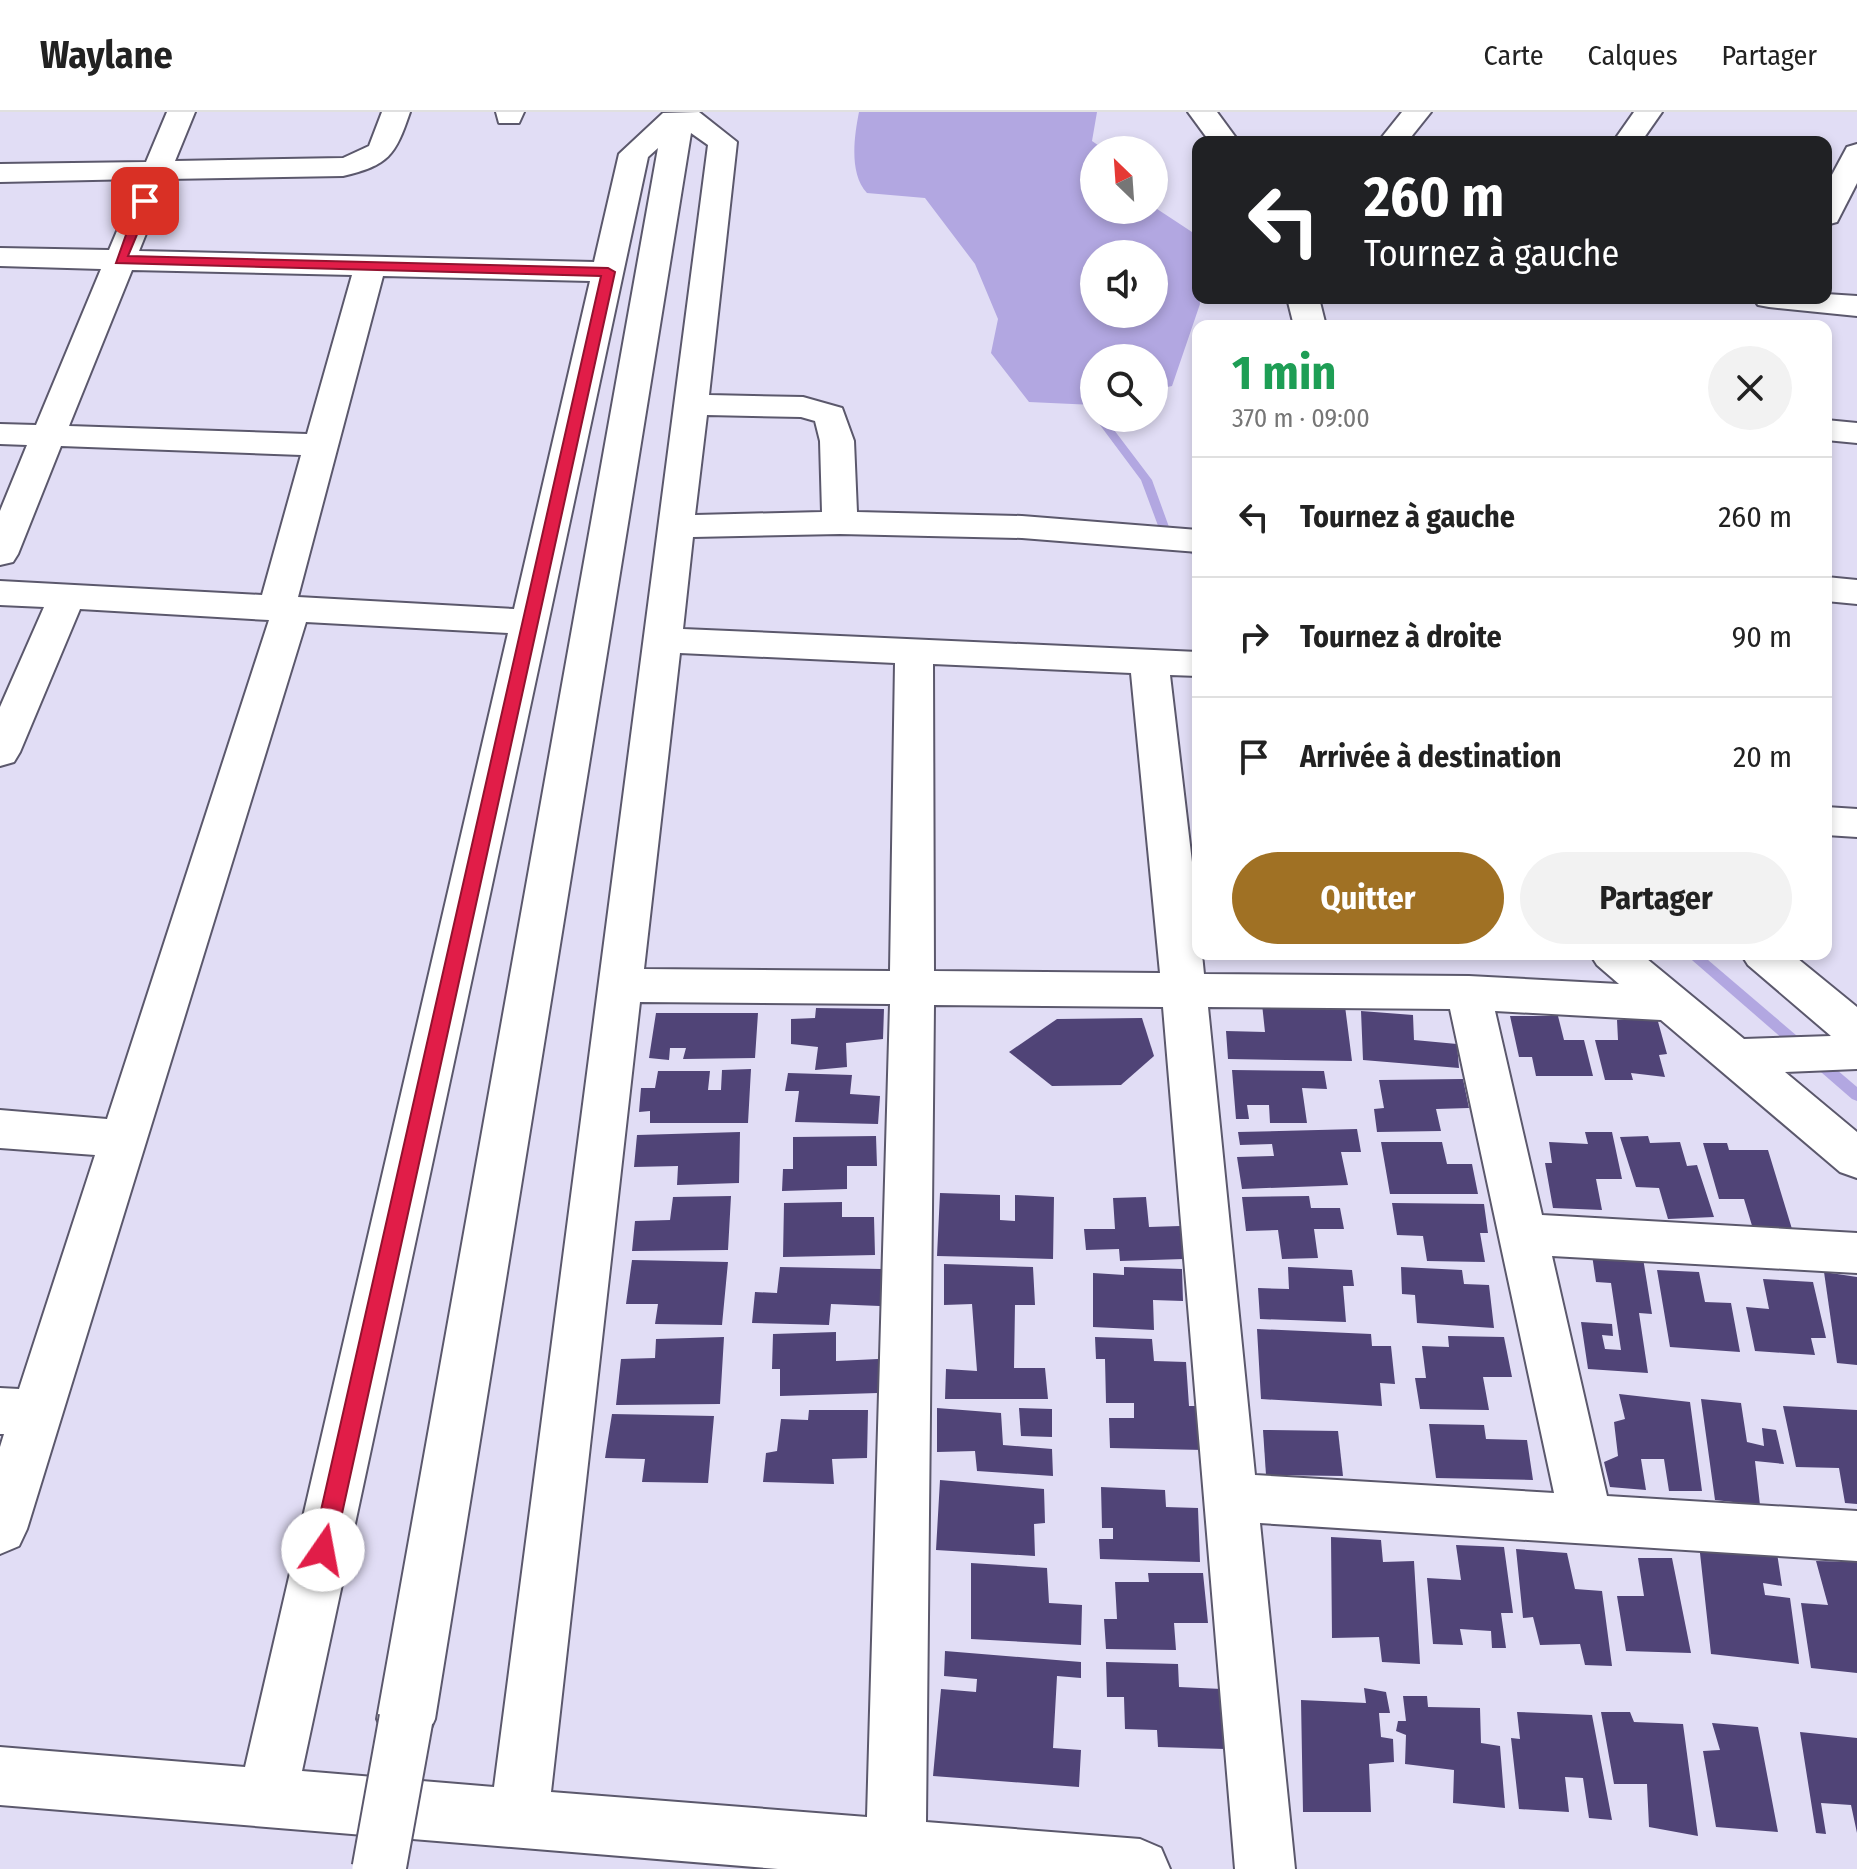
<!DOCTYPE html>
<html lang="fr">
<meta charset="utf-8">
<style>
:root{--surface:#fff;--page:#f2f2f2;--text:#222;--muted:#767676;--line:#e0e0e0;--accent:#a07124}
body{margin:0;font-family:"Fira Sans Condensed",sans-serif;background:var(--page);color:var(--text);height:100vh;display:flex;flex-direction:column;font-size:30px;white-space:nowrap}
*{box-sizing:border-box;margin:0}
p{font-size:26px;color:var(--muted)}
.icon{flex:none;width:44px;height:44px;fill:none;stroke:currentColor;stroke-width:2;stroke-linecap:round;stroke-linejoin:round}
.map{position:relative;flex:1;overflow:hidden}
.panel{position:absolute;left:1192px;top:208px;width:640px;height:640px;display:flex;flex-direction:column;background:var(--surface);border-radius:16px;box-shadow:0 4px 12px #0003}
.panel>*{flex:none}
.hud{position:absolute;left:1192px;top:24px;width:640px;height:168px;border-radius:16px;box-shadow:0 4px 12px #0003;background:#202124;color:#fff;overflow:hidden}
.needle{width:52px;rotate:335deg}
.tools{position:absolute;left:1080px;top:24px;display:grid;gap:16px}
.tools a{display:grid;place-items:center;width:88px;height:88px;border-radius:50%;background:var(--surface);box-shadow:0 4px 12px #0003;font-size:40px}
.pin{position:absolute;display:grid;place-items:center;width:68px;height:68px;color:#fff;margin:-34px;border-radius:16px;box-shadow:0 4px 12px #0006}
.me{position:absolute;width:88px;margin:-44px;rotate:12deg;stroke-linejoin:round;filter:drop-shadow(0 0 6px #0008)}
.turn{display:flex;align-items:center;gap:28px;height:168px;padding:0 40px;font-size:36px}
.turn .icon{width:104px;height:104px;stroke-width:2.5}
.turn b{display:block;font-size:56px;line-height:68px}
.round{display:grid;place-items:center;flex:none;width:84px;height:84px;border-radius:42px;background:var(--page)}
.headline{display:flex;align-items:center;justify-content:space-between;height:136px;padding:0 40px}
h1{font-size:48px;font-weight:700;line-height:60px;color:#1e9e55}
.cta{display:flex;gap:16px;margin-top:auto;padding:16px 40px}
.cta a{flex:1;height:92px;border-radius:48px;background:var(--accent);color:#fff;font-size:32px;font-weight:700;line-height:92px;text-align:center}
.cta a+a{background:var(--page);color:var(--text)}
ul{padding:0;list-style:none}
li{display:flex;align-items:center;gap:24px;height:120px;padding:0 40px;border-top:2px solid var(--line)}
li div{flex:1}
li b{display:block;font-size:30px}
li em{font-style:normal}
header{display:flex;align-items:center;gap:48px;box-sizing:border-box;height:112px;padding:0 40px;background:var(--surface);border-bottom:2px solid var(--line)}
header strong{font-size:38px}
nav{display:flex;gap:44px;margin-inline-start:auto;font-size:28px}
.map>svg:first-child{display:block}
.water{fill:#b2a7e1;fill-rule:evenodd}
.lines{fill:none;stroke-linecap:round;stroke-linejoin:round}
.stream{fill:#b2a7e1;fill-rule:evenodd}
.building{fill:#504477}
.minor-casing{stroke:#5b586c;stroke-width:4}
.minor{fill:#fff;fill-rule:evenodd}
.minor-bridge-casing{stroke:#5b586c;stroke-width:57;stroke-linecap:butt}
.minor-bridge{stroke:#fff;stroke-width:53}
.route{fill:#e11d48;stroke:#92132f;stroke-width:2}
</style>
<header>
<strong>Waylane</strong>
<nav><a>Carte</a><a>Calques</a><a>Partager</a></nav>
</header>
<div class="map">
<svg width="1857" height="1757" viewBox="0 0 1857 1757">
<rect width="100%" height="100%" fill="#e1ddf5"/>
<path class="water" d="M859,0H1097L1092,29L1105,38H1094V98H1154V95L1192,120L1200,192L1172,274L1154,278V246H1094V293L1029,290L991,241L998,207L975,152L925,86L867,81C849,62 854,25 859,0ZM1094,142H1154V202H1094Z"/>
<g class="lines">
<g class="stream">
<path d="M1094,305L1105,306L1152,368L1169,415L1198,437V447L1160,419L1141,368Z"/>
<path d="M1685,842H1701L1857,975V989L1852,987Z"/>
</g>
</g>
<g class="building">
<path d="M1262,892L1345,894L1352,949L1228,947L1226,919L1265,920Z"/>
<path d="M816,896L884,897L883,927L846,931L847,955L815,958L818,935L791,932V907L815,906Z"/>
<path d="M1361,899L1413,903L1414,928L1457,932L1459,956L1363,948Z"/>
<path d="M656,901H758L755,946L683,947L686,936H670L669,948L649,946Z"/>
<path d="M1510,904H1558L1564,928H1584L1593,964H1536L1532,945H1519Z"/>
<path d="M1142,906L1154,944L1121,973L1052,974L1009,940L1057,907Z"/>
<path d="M1657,906L1667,942L1659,943L1665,965L1631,961L1633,968H1605L1595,928H1618L1617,908Z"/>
<path d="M751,957L748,1011H650V999L639,1000L641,976H655L658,959H710L708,978H721L722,958Z"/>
<path d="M1232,958L1324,959L1327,977L1302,976L1307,1011H1270L1269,993H1247L1249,1007H1236Z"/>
<path d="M788,961L852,963L850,982L880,984L878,1012L795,1010L799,979H785Z"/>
<path d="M1463,967L1469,996L1436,997L1441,1019L1377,1020L1374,997L1384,996L1379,968Z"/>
<path d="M1357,1017L1361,1040H1341L1348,1073L1242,1077L1237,1045L1274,1044L1272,1032L1240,1033L1238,1020Z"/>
<path d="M740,1020L739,1071L677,1073L678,1054L634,1055L637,1023Z"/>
<path d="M1585,1020H1612L1622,1067H1596L1602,1098L1553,1096L1545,1051H1552L1549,1030L1588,1032Z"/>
<path d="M876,1024L877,1054H847V1077L782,1079L783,1057H793V1025Z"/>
<path d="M1648,1024L1650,1031L1680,1030L1687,1054L1697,1053L1714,1105L1668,1107L1659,1076L1636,1075L1620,1025Z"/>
<path d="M1381,1030H1442L1447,1052H1472L1478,1082H1390Z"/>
<path d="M1703,1031H1727L1729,1038H1768L1792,1117H1753L1744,1087H1719Z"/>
<path d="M940,1081L1000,1083V1108L1015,1109V1083L1054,1085L1053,1147L937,1144Z"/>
<path d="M731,1084L728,1138L632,1139L635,1109L670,1108L673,1085Z"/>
<path d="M1309,1084L1311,1096H1340L1344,1117H1314L1318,1146L1282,1147L1278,1118L1246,1119L1242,1085Z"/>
<path d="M1146,1085L1149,1115L1180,1114L1184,1147L1120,1149L1119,1137L1086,1138L1084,1117H1115L1113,1086Z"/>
<path d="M842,1090V1105H874L875,1143L783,1145L784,1091Z"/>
<path d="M1392,1091L1484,1092L1488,1121H1480L1485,1150L1427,1149L1423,1124L1397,1123Z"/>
<path d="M1592,1143L1643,1146L1652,1202L1639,1201L1648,1261L1588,1257L1581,1210L1612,1212L1613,1224L1602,1223L1605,1237L1621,1238L1611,1171L1596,1170Z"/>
<path d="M632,1148L728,1150L722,1213L655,1212L658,1192H626Z"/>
<path d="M944,1152L1033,1155L1035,1193H1015L1014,1256H1045L1048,1287H945L946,1257L977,1259L972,1192L944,1193Z"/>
<path d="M780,1155L882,1157L880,1194L831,1192L829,1213L752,1211L755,1180L777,1181Z"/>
<path d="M1124,1155L1182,1157L1183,1189L1153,1188L1154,1218L1093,1215V1161L1124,1163Z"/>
<path d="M1288,1155L1352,1158L1354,1174H1343L1346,1210L1260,1207L1258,1176L1289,1177Z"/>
<path d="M1401,1155L1462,1158L1464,1172L1489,1173L1494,1216L1417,1211L1415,1183L1402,1182Z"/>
<path d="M1657,1158L1699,1160L1705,1190L1731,1191L1740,1240L1670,1235Z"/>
<path d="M1824,1160L1857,1165V1253L1837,1251Z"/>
<path d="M1763,1167L1813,1170L1826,1226H1811L1815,1243L1755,1239L1746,1195L1769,1197Z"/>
<path d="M1257,1217L1371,1222L1372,1234H1391L1395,1272L1380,1271L1382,1294L1261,1287Z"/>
<path d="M836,1220V1249L878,1247V1281L780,1284V1257H772L773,1222Z"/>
<path d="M1448,1224L1504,1225L1512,1265H1483L1489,1298L1420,1297L1415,1266H1426L1422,1234L1449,1235Z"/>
<path d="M724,1225L720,1292L616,1293L621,1247L655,1246L656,1227Z"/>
<path d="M1095,1225L1152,1227L1154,1249L1186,1250L1189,1294H1202L1204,1338L1110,1336L1109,1306H1134V1291H1106L1105,1247H1096Z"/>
<path d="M1619,1282L1690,1290L1702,1379H1669L1664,1347H1641L1646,1378L1610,1375L1604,1350L1618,1344L1614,1310L1625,1307Z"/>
<path d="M1701,1287L1741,1291L1747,1330L1764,1334L1762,1316L1776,1318L1784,1352L1755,1349L1760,1393L1715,1388Z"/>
<path d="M1783,1294L1857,1298V1392L1845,1391L1839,1356L1796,1355Z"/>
<path d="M937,1296L1001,1301L1003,1333L1052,1337L1053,1364L977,1359L975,1339L937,1340Z"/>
<path d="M1019,1296L1052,1297V1325L1021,1324Z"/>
<path d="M809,1298H868L867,1346L832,1347L834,1372L763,1370L766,1341L777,1339L781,1307L808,1308Z"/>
<path d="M612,1302L714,1304L708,1371L642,1370L645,1347L605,1346Z"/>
<path d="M1429,1312L1484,1313L1486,1327L1527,1328L1533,1368L1436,1366Z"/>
<path d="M1263,1318L1338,1319L1343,1364L1266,1363Z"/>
<path d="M940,1368L1044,1377L1045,1411L1034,1412L1035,1444L936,1438Z"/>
<path d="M1101,1375L1165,1378L1166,1395L1198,1396L1200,1450L1100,1447L1099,1427H1113V1416H1102Z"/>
<path d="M1331,1425L1381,1428L1383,1450L1414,1449L1420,1552L1382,1550L1379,1525L1332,1526Z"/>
<path d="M1699,1432L1777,1441L1782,1474L1763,1471L1765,1483L1790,1486L1799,1552L1711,1542Z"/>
<path d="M1456,1433L1504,1435L1513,1501H1501L1506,1536H1492L1491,1519L1460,1517L1463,1533L1433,1532L1427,1466L1461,1468Z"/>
<path d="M1516,1437L1567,1441L1575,1477L1602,1479L1612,1554L1585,1553L1580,1532L1540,1533L1533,1505L1523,1506Z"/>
<path d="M1638,1446H1672L1691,1541L1626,1539L1617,1484H1644Z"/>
<path d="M1816,1449L1857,1450V1561L1811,1556L1801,1491L1828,1493Z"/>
<path d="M971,1451L1047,1456L1049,1491L1082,1493L1081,1533L971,1527Z"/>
<path d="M1148,1461H1203L1208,1511H1174L1176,1538L1106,1537L1104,1507H1117L1115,1470H1149Z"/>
<path d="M945,1539L1081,1550V1566L1057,1564L1053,1636L1081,1638L1079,1675L933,1664L941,1577L976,1580L977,1567L944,1564Z"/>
<path d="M1106,1550L1178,1552L1179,1575L1222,1577L1225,1637L1158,1635L1157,1618L1125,1617L1124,1585H1107Z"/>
<path d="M1364,1576L1386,1580L1390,1601H1379L1381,1625L1393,1627L1394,1650L1369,1652L1371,1700H1303L1301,1588L1366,1591Z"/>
<path d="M1403,1584H1427L1428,1595L1480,1596L1481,1631L1500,1634L1505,1696L1453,1691L1454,1658L1405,1652L1406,1623L1396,1619L1398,1609H1406Z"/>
<path d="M1517,1600L1592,1603L1612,1708L1589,1706L1583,1666L1565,1665L1569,1700L1519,1697L1511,1626L1520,1627Z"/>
<path d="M1601,1600H1630L1634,1610L1683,1612L1698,1724L1649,1715L1647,1672H1614Z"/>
<path d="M1712,1611L1758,1615L1778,1720L1716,1715L1703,1639L1720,1638Z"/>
<path d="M1800,1620L1857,1626V1721L1851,1693L1821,1691L1826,1722L1816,1721Z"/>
</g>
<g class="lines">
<g class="minor-casing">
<g id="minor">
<path d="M167,0H195L175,49L343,46L369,34L382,0H410C395,44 389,53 343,64L168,67L139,139L594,150L619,42L663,1L699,0L737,30L709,283L803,285L842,296L854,329L857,400L1022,404L1198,418V440L1022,426L840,422L693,425L683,517L1198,540V564L1170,563L1198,801V842H1202L1204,862L1469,864L1619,872L1597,853L1590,842H1641L1744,927L1831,924L1748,853L1741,842H1792L1857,895V957L1785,960L1857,1020V1066L1840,1060L1661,908L1495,899L1542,1103L1857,1121V1161L1552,1144L1607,1384L1857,1399V1449L1260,1411L1295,1757H1235L1163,895L934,893L926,1710L1140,1727L1161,1736L1170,1757H778L0,1693V1635L245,1655L508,521L306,510L27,1417L19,1434L0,1442V1335L4,1322H0V1276L19,1277L95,1043L0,1036V998L107,1007L269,508L80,497L20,640L14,650L0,654V595L44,495L0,493V469L262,483L301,343L61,334L18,442L13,450L0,453V399L27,333L0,332V312L36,313L101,157L0,154V136L109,138L139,67L0,70V52L146,50ZM691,21L708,33L494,1675L302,1659L648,45L658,36L377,1607L386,1627L406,1635L426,1627L435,1607ZM132,158L352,163L307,322L69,314ZM383,164L590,169L514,497L298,485ZM707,303L801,305L815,309L820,329L822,400L695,403ZM680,541L895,551L890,859L644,857ZM933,552L1131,561L1160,861L934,859ZM640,890L890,892L867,1705L551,1680ZM1208,895L1450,897L1554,1381L1255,1363Z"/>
<path d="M496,0H524L519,11H499Z"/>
<path d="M1188,0H1217L1239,30H1210Z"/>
<path d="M1402,0H1431L1407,30H1378Z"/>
<path d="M1634,0H1662L1641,30H1613Z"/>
<path d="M1857,32V71L1837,110L1826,113V74L1847,35Z"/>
<path d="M1826,182L1857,184V204L1769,195L1758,193L1753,186H1826Z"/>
<path d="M1287,186H1319L1326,214H1294Z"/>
<path d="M1826,308L1857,311V331L1826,328Z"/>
<path d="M1826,465L1857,468V492L1826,489Z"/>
<path d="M1826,695L1857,697V725L1826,723Z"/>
</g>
</g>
<use href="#minor" class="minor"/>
<g class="minor-bridge-casing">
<path id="minor-bridge" d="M379,1757L406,1607"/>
</g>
<use href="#minor-bridge" class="minor-bridge"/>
</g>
<path class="route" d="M145,85L151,89L128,144L608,156L615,160L334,1438L331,1445L323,1448L315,1445L312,1438L601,164L116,151L138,89Z"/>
</svg>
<div class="tools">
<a><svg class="needle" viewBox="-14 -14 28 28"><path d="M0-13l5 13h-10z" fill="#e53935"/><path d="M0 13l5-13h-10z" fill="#767676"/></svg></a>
<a><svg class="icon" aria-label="sound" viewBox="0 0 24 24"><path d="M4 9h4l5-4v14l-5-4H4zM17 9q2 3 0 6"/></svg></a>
<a><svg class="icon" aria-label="search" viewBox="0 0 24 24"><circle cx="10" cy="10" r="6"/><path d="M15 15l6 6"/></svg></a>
</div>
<div class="pin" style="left:145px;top:89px;background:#d93025"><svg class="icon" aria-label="arrive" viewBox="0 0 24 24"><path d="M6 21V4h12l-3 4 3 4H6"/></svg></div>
<svg class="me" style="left:323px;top:1438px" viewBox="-20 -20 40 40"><circle r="19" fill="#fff"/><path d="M0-13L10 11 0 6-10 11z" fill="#e11d48"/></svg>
<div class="hud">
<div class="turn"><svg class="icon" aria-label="left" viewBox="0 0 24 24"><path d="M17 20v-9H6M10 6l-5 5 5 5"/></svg><div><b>260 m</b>Tournez à gauche</div></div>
</div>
<section class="panel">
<div class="headline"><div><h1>1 min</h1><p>370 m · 09:00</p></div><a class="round"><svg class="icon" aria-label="close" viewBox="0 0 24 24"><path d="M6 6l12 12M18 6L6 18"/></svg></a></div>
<ul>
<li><svg class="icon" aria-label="left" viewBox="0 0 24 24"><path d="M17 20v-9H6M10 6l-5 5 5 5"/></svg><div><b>Tournez à gauche</b></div><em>260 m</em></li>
<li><svg class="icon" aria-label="right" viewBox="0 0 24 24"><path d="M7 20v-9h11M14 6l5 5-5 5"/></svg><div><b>Tournez à droite</b></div><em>90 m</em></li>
<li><svg class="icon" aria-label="arrive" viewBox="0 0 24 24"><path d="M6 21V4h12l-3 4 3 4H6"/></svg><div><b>Arrivée à destination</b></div><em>20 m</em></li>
</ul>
<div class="cta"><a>Quitter</a><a>Partager</a></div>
</section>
</div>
